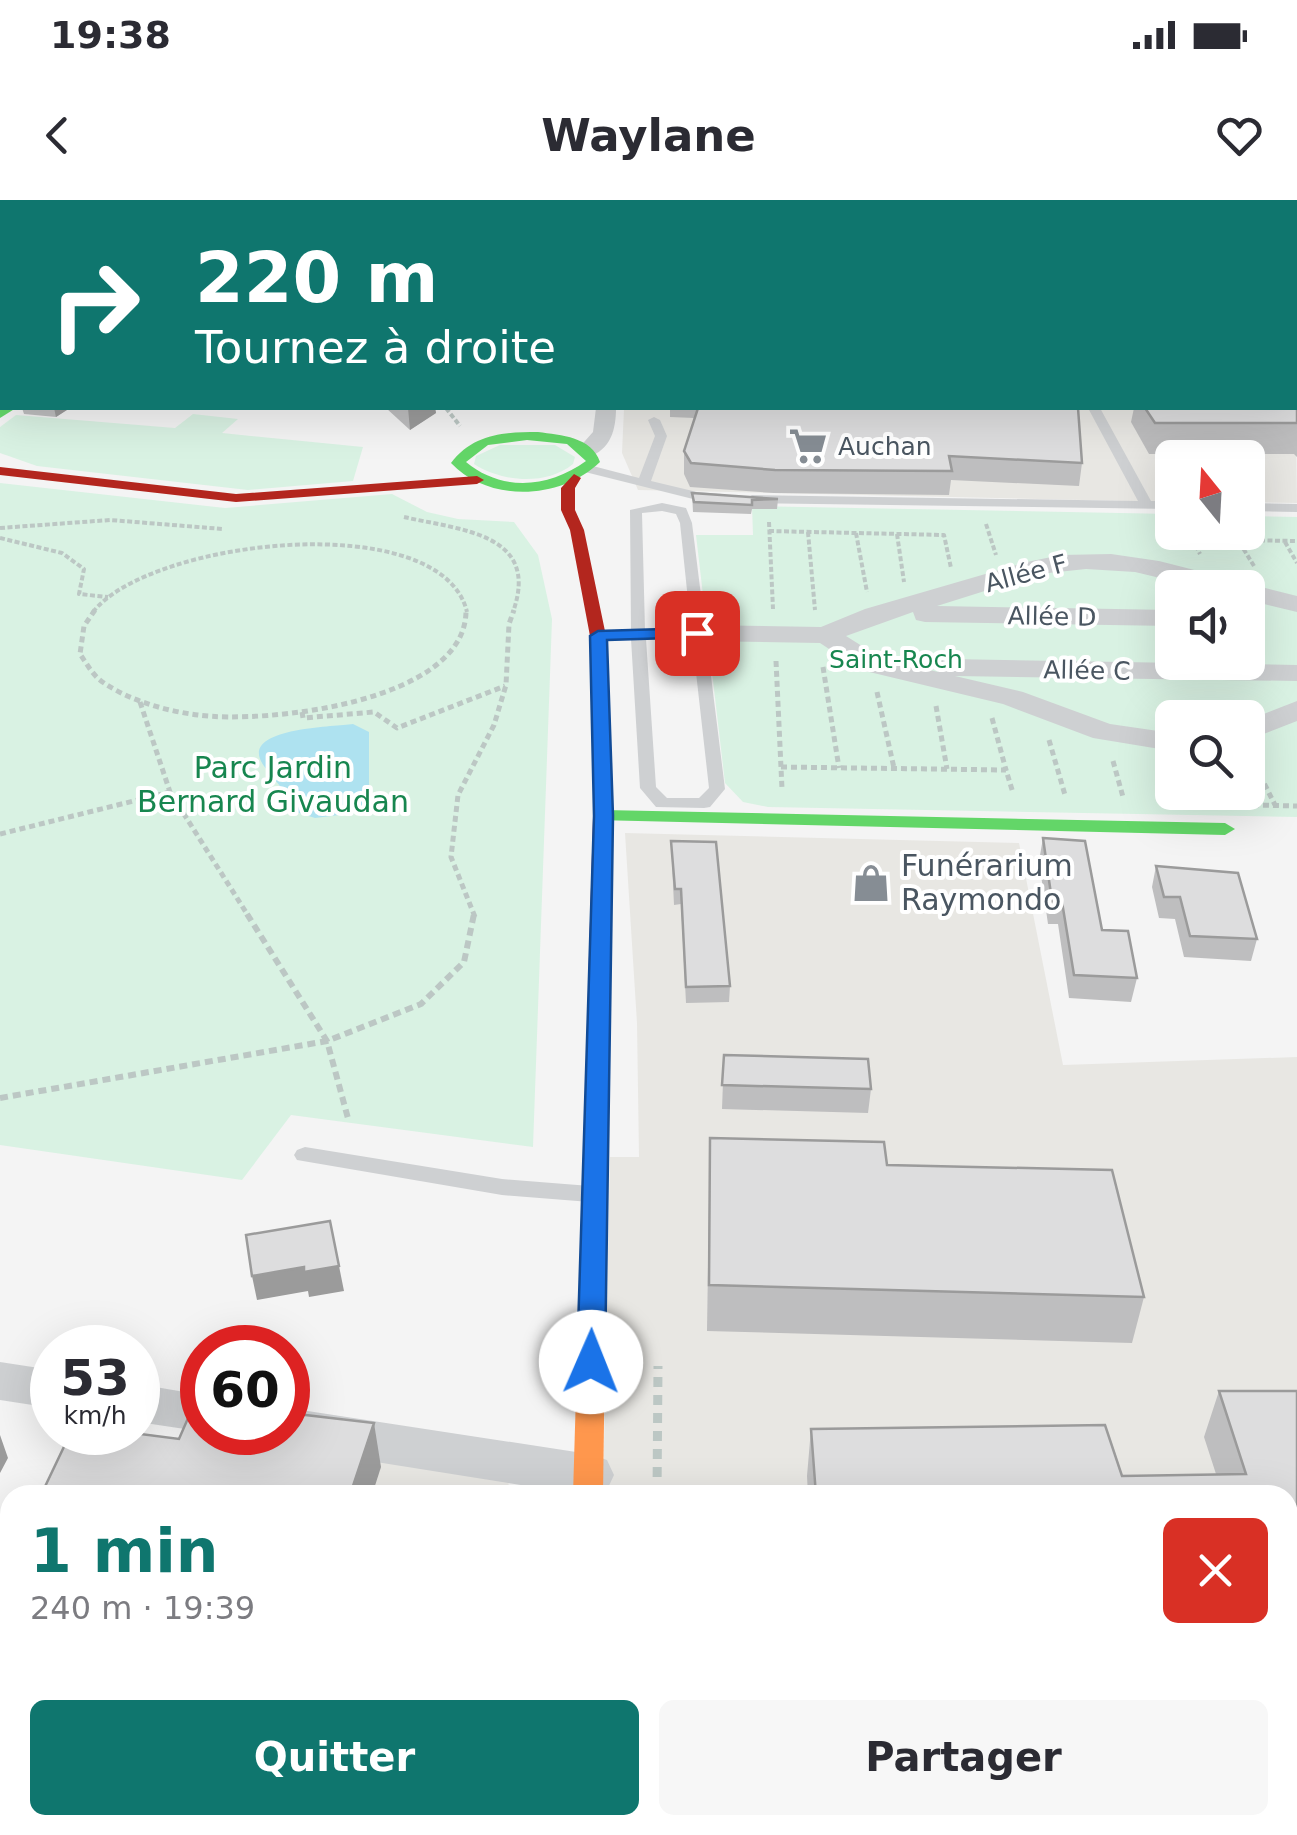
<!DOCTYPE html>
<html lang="fr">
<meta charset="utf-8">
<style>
:root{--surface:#fff;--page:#f7f7f7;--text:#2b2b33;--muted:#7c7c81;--accent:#0f766e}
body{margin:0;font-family:"DejaVu Sans",sans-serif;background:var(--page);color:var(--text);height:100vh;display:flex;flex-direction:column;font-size:38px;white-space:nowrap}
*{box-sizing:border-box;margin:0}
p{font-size:32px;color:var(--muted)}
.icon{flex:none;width:55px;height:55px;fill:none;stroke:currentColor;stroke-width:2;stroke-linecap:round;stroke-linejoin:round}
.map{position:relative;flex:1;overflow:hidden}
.sheet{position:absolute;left:0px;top:1285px;width:1298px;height:350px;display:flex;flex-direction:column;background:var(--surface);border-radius:30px 30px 0 0;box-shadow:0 10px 40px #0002}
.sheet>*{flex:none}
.hud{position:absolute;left:0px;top:0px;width:1298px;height:210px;box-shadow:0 10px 40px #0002;background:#0f766e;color:#fff;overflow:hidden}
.needle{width:65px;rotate:342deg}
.controls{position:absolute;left:1155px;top:240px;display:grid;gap:20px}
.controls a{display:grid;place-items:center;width:110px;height:110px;border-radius:15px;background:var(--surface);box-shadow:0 10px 40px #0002;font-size:50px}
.speed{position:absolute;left:30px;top:1125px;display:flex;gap:20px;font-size:50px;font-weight:700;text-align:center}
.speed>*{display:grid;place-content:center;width:130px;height:130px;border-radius:50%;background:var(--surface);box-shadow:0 10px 40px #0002;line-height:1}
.speed small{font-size:25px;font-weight:400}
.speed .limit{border:15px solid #d22;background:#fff;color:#111}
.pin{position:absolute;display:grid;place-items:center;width:85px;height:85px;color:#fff;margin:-42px;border-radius:20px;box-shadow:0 5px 15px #0006}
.me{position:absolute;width:110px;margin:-55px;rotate:1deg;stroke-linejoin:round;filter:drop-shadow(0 0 8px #0008)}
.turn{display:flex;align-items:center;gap:35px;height:210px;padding:0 30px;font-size:45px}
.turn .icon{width:130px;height:130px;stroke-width:2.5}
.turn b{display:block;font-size:70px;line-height:85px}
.round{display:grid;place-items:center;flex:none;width:105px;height:105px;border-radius:15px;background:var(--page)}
.head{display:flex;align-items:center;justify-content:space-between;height:170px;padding:0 30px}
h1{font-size:60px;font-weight:700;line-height:75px;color:var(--accent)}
.button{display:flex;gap:20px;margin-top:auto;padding:20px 30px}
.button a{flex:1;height:115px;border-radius:15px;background:var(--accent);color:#fff;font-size:40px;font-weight:700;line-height:115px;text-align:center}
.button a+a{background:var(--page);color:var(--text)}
.status{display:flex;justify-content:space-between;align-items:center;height:70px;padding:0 50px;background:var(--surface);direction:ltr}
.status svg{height:28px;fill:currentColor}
header{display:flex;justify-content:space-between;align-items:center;height:130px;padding:0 30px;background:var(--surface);font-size:45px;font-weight:700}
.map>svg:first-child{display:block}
.commercial{fill:#e8e7e3}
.green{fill:#d9f2e3;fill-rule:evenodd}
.water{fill:#aee2f0}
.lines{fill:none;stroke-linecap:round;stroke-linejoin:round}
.path-far3{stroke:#bcc7c4;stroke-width:4;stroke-dasharray:5 2.5;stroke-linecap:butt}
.path-far2{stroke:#bcc7c4;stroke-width:5;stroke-dasharray:6 4;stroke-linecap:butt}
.path-far1{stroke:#bcc7c4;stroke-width:6;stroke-dasharray:8 5;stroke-linecap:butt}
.path{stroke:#bcc7c4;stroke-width:9;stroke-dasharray:10 8;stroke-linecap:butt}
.lane{fill:#ced0d2;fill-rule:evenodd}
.street{fill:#ced0d2;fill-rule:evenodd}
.fast{fill:#63d668;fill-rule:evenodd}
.slow{fill:#ff974d;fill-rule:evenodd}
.jam{fill:#b3261e;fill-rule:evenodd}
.wall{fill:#bebebf}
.shaded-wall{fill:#9b9b9b}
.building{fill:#ddddde;stroke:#9b9b9b;stroke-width:2.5}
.route{fill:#1a73e8;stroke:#114b97;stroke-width:2.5}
.labels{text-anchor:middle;stroke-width:8;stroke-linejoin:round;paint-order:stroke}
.far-poi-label{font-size:25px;fill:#4a5661;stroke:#fff;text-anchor:start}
.far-street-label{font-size:25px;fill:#4a5661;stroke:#fff}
.far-park-label{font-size:25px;fill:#17864f;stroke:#fff}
.park-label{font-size:30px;fill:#17864f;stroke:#fff}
.poi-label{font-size:30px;fill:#4a5661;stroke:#fff;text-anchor:start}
</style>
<div class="status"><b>19:38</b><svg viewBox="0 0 49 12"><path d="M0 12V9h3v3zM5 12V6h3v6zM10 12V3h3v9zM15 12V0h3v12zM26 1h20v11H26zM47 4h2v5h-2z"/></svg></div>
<header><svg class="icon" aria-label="back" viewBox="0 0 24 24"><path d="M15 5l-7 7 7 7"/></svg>Waylane<svg class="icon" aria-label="heart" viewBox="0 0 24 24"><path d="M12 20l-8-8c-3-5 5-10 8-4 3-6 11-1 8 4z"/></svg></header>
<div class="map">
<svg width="1297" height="1635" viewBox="0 0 1297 1635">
<rect width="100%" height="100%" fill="#f4f4f4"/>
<g class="commercial">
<path d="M1295,155L1297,303L1248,302V258H1172V302L638,290L622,253L624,208H1295Z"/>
<path d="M625,633L1019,643L1063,865L1297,857V1635H601V1625H1288V1295H603L610,957H639L637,823Z"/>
<path d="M202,1232L509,1277L508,1295H168Z"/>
<path d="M114,1625H486L485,1635H111Z"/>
</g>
<g class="green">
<path d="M193,214L238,219L222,233L363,247L353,281L248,290L37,266L0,253V227L16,215L175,228Z"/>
<path d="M500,245H555L575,257L573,264C546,286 502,282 474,264L476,256Z"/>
<path d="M0,283L225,308L392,294L427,312L458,319L514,322L538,355L552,419L533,947L291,915L242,980L0,945Z"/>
<path d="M752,306L1172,314V332H1248V316L1297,317V617L768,607L743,602L725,583L696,335H753ZM1172,388H1248V462H1172ZM1172,518H1248V592H1172Z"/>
</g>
<path class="water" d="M353,524L369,532V601L363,612L315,618L296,612C289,593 275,582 264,566C236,528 331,527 353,524Z"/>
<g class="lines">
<g class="path-far3">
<path d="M446,208L460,226"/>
<path d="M404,317C460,330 541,333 513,412"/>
<path d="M769,322L773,409"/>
<path d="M986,324L996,355"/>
<path d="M0,328L110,320L223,329"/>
<path d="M769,331L944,335L951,368"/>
<path d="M808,332L815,410"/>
<path d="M1189,332L1200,354"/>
<path d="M856,333L867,392"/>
<path d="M897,334L904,382"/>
<path d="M0,338L62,353L84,369L79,394L108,397"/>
<path d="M1285,342L1297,363"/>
<path d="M1254,366L1238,340L1297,341"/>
<path d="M93,412C150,339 442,306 467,412"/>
</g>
<g class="path-far2">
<path d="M95,410L84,426L80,454C87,464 93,476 104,483C131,501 166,511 198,515C264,524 467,503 466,410"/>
<path d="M776,461L782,589"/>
<path d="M823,467L839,568"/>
<path d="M877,492L894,568"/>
<path d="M140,502L170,592L249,717"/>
<path d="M936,506L947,569"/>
<path d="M302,512L303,518L374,512L397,528L505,486"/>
<path d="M992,518L1006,570"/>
<path d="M1049,540L1065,595"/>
<path d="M1251,557L1275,605"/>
<path d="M1113,561L1123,597"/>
<path d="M781,567L1006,570L1013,593"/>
<path d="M1166,568L1172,586"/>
<path d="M1253,605L1297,606"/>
<path d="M0,634L170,592"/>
<path d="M475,717L451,657L458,595L494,525L506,485L509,424L514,410"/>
</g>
<g class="path-far1">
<path d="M247,714L327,841L349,922"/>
<path d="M0,898L327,841L421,804L464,762L474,714"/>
</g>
<g class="path">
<path d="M657,1295L658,1166"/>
<path d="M658,1625V1635"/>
</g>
<g class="lane">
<path d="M1088,208H1100L1151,301H1172V309L752,303L746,299L752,295L1138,301Z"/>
<path d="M654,217L660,220L667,236L651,281L697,292L722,294V300H697L585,272L583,269L589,265L639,278L655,236L648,220Z"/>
<path d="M662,303L686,308L692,323L725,589L710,607L704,608L656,607L640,588L631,439L598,440L591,436L598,432L631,431L630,310ZM662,311L676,314L680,323L691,429L645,430L642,313ZM692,437L709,588L699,598H667L656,587L646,439Z"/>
<path d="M1248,303L1297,304V312L1248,311Z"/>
<path d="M305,947L502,979L590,986L598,988L601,994L598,1000L590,1002L502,995L297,960L294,955L297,950Z"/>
</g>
<g class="street">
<path d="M90,0H111L113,2H92Z"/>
<path d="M566,0H582L584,2H568Z"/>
<path d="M596,208H616C616,229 611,250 588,257L577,250L593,232Z"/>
<path d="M1111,354L1159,361L1297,396V412L1248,400V388H1202L1135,372L1086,369L1039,374L937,406L1172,410V426L925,422L916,420L913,412L846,436L881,458L938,472L935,467L939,461L949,459L1297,465V481L955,476L1023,492L1110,524L1172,533V551L1093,538L1003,504L861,470L820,443L697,441L683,433L697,425L821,427L865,409L1027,362L1061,355Z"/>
<path d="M1297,501V521L1248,540V520Z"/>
<path d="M0,1162L52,1170V1208L0,1200Z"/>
<path d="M138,1184L202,1195L205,1232L138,1222Z"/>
<path d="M288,1208L589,1254L607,1260L614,1275L607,1290L584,1295L288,1248L271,1242L266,1232H288Z"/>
</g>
<g class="fast">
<rect x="0" y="51" width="2" height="6"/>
<path d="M16,208L0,218V209Z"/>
<path d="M538,232C561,235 592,237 600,262C561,300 489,303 451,263C473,234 504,232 538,232ZM527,240L567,244L586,261C549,288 502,292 466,262L488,245Z"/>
<path d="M603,610L1225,623L1235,629L1225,635L596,620L593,616L596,612Z"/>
</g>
<g class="slow">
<path d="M599,783L610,790L603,1295H573L588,790Z"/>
<path d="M560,1625H596L595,1635H559Z"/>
</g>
<g class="jam">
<path d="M251,0H262L264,2H253Z"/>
<path d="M0,267L236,294L477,276L484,280L477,284L236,302L0,275Z"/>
<path d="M574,274L581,278L575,288V310L584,330L606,436L612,584L610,790L599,797L588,790L594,584L590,436L570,330L561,310V288Z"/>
</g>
</g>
<g class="wall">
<path d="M0,0H82L75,2H2Z"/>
<path d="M308,0H456L461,2H312Z"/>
<path d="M0,71H2V201L0,198Z"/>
<path d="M1297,129V257L1294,254H1149L1131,222L1134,208H1295Z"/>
<path d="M22,208H70L56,217L24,214Z"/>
<path d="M386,208H435L436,213L410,230Z"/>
<path d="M670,208H1078L1082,263L1079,286L951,280L949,295L774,293L690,287L684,274V251L694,218L670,217Z"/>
<path d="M692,293L778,299L777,309H752L751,314L693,312Z"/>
<path d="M1043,638L1102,730L1137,778L1131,802L1069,798L1058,724H1048L1039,661Z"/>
<path d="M671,641L730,786L729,802L686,803L681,704L674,705Z"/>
<path d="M1156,666L1257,739L1251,761L1184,757L1175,719L1159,718L1152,687Z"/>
<path d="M724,855L871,889L868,913L722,909Z"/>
<path d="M710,938L887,965L1144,1097L1132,1143L707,1131Z"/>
<path d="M1219,1191H1297V1635H834V1625H1288V1295H808L807,1276L811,1229L1122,1276L1216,1274L1204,1237Z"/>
<path d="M10,1390V1474H8L0,1456V1410Z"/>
</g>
<g class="shaded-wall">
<path d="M0,0H29L30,2H2V14L0,15Z"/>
<path d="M57,0H82L75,2H57Z"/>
<path d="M988,0H1053L1043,2H978Z"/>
<path d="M54,208H70L56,217Z"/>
<path d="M408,208H435L436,213L410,230Z"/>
<path d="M339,1066L344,1091L309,1097L308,1091L257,1100L252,1076L304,1067Z"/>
<path d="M374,1223L381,1267L372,1295H350Z"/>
<path d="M0,1235L8,1258L0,1273Z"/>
<path d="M298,1625H316L314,1635H296Z"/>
</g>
<g class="building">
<path d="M328,0H456L461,2H332Z"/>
<path d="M635,0H988L978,2H617Z"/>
<path d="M1046,0H1247L1245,2H1042Z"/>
<rect x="0" y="71" width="2" height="108"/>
<path d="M1295,129H1297V223H1155L1145,208H1295Z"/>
<path d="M698,208H1078L1082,263L949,256L952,271L775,270L691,263L684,251Z"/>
<path d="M692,293L778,299L752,300V305L694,302Z"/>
<path d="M1043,638L1085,641L1102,730L1128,731L1137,778L1074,775L1062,702L1052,701Z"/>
<path d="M671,641L716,642L730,786L686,787L681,689H675Z"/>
<path d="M1156,666L1238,673L1257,739L1190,736L1180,697H1164Z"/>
<path d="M724,855L868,859L871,889L722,885Z"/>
<path d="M710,938L884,942L887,965L1112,970L1144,1097L709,1085Z"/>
<path d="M330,1021L339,1066L304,1072V1067L252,1076L246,1035Z"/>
<path d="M1219,1191H1297V1635H844L843,1625H1288V1295H816L811,1229L1105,1225L1122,1276L1246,1274Z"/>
<path d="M195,1202L202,1203V1232H288V1213L374,1223L350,1295H41L71,1232H125L179,1239Z"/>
<path d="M10,1390V1434L0,1433V1410Z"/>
<path d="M108,1625H298L296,1635H106Z"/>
</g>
<path class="route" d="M697,428L705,433L703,437L607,440L613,616L605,1162L601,1170L591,1173L581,1170L577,1162L594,616L590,436L598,431Z"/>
<defs>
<g id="supermarket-bare" transform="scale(3)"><path d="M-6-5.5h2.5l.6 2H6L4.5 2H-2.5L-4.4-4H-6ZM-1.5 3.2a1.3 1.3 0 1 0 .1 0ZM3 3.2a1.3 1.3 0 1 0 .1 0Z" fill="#868d94" stroke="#fff" stroke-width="2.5" paint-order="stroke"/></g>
<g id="shop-bare" transform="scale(3)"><path d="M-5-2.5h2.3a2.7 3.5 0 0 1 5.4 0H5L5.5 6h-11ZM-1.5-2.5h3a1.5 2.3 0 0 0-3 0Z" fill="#868d94" stroke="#fff" stroke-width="2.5" paint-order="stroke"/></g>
</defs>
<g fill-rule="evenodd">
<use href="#supermarket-bare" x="808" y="246"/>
<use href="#shop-bare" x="871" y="683"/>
</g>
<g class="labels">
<g class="far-poi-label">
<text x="838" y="255">Auchan</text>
</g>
<g class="far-street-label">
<text transform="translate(1026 373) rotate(-15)" y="9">Allée F</text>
<text transform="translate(1052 416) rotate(1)" y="9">Allée D</text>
<text transform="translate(1087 470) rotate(1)" y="9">Allée C</text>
</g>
<g class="far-park-label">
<text x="896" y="468">Saint-Roch</text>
</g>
<g class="park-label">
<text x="273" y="578">Parc Jardin<tspan x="273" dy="34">Bernard Givaudan</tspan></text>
</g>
<g class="poi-label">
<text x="901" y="676">Funérarium<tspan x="901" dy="34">Raymondo</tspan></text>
</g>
</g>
</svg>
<div class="controls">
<a><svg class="needle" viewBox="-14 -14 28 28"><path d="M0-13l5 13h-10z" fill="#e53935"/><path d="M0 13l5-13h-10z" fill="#7c7c81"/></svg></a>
<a><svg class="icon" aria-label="sound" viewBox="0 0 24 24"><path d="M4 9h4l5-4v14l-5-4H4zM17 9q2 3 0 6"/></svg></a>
<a><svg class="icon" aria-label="search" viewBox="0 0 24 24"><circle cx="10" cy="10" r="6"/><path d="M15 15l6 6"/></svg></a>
</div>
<div class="speed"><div>53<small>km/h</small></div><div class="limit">60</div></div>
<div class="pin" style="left:697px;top:433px;background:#d93025"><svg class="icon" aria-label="arrive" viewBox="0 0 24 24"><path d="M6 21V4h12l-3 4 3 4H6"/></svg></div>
<svg class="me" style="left:591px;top:1162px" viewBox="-20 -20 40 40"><circle r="19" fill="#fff"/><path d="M0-13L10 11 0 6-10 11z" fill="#1a73e8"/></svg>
<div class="hud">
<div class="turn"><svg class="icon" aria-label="right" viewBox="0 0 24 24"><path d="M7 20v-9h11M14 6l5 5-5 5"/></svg><div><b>220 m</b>Tournez à droite</div></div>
</div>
<section class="sheet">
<div class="head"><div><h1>1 min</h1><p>240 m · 19:39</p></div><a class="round" style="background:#d93025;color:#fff"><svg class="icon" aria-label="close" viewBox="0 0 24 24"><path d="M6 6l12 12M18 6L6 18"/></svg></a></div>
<div class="button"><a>Quitter</a><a>Partager</a></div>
</section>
</div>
